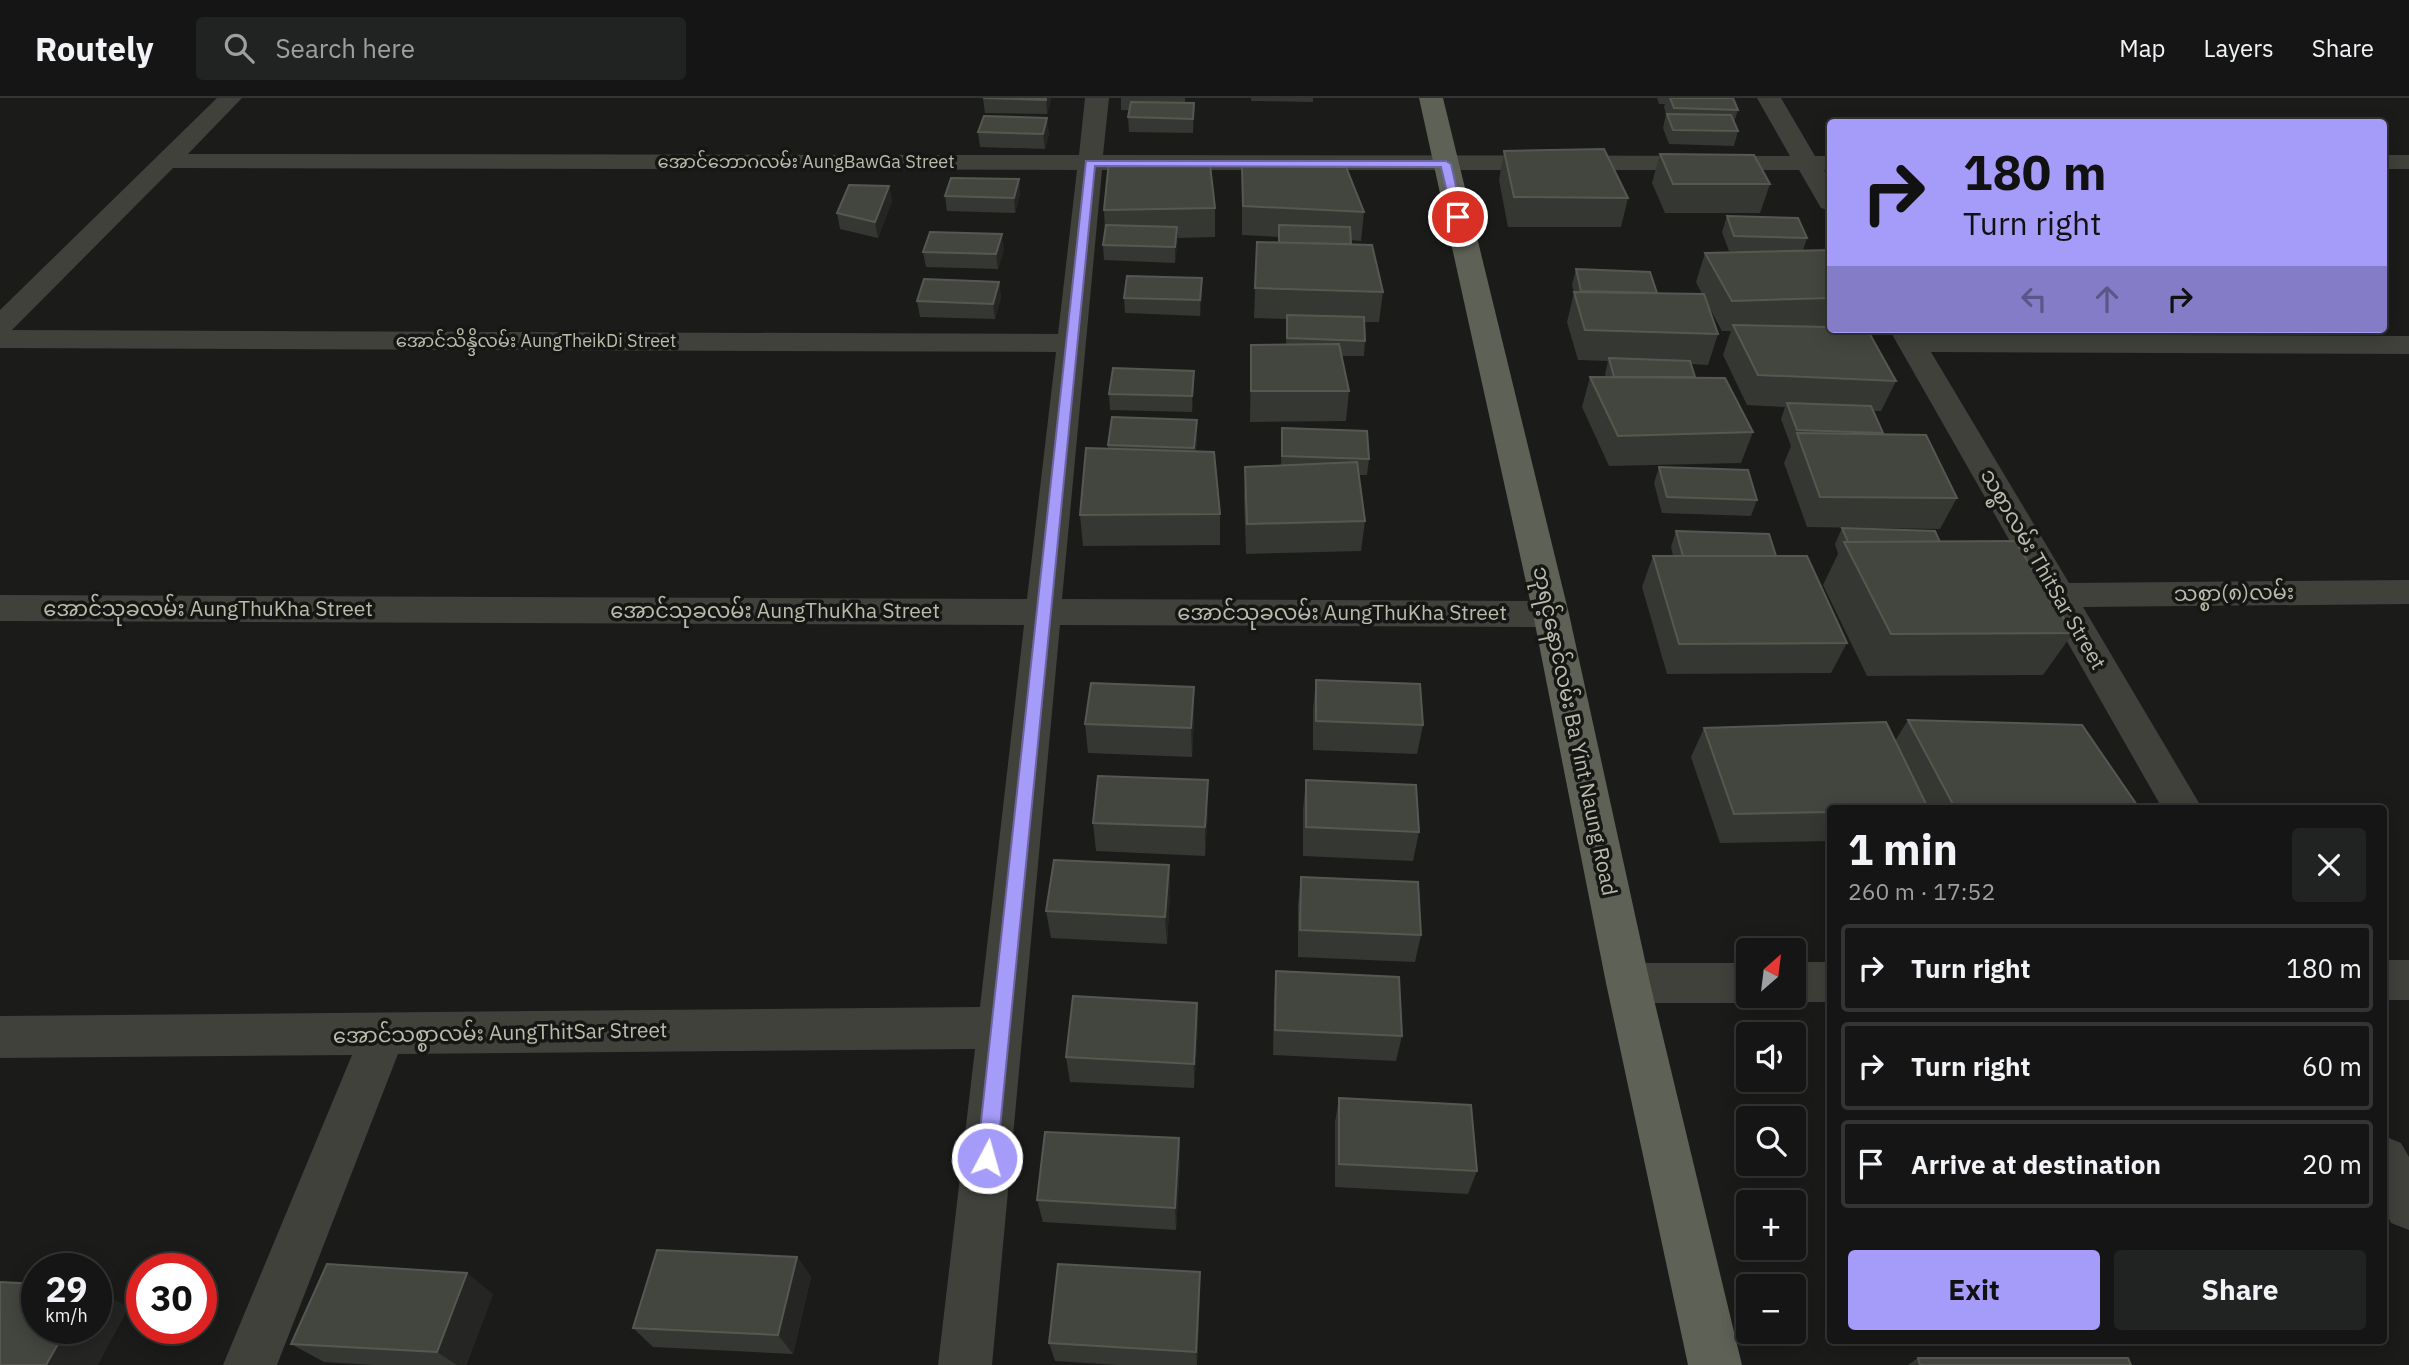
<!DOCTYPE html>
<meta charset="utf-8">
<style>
:root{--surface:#141514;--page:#212222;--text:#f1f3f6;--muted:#9d9fa0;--line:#333434;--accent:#a59bf9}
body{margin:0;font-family:"IBM Plex Sans","Noto Sans Myanmar",sans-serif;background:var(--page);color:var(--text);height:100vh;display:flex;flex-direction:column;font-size:26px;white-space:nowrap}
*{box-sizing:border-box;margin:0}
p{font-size:23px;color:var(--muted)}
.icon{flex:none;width:38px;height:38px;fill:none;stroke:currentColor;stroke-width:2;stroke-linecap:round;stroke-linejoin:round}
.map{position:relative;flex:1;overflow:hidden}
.drawer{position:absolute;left:1827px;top:707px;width:560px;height:539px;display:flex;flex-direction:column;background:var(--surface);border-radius:7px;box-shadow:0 4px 18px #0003,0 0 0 2px var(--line)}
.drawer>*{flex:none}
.banner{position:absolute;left:1827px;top:21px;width:560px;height:214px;border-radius:7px;box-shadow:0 4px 18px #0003,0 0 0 2px var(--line);background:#a59bf9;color:#111;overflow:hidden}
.needle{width:46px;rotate:28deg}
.fabs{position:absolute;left:1736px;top:840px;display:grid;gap:14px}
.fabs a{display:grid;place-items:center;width:70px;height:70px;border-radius:7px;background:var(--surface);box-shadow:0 4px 18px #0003,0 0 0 2px var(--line);font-size:35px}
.speed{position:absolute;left:21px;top:1155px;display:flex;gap:14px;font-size:35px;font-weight:700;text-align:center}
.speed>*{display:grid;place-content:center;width:91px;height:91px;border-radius:50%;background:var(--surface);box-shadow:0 4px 18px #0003,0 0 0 2px var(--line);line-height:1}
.speed small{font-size:18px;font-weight:400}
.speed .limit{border:10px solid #d22;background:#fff;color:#111}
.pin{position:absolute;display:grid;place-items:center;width:60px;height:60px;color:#fff;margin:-30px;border:4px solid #fff;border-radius:50%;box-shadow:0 2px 7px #0007}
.me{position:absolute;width:77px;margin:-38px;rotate:6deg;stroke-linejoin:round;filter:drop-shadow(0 0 5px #0008)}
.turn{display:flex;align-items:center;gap:24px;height:147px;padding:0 21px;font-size:32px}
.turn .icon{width:91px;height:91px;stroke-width:2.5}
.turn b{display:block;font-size:49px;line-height:60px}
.lanes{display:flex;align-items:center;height:66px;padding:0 21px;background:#0003;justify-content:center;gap:35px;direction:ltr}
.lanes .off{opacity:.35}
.round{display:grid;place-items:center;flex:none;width:74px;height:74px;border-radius:7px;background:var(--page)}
.overview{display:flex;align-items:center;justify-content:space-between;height:119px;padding:0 21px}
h1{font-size:42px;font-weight:700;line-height:52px}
.cta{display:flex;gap:14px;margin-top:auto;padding:14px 21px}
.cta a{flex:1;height:80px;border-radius:7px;background:var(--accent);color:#111;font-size:28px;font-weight:700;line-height:80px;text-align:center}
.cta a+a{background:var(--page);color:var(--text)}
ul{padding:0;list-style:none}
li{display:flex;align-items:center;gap:21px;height:88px;margin:0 14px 10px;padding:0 7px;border:4px solid var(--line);border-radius:7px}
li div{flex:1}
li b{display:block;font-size:26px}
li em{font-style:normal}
header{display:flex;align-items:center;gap:42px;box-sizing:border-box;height:98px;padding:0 35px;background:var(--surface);border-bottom:2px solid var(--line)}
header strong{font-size:33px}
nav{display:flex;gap:38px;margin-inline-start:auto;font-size:24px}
.search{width:490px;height:63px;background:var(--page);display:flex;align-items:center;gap:18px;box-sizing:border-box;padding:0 24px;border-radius:7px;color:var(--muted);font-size:26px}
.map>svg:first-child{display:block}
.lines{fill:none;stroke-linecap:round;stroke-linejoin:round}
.minor{fill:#3f413a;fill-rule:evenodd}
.major{fill:#5e6156;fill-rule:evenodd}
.wall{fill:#353732}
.shaded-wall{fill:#252623}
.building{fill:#43453f;stroke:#565850;stroke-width:2}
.route{fill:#a59bf9;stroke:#6b65a2;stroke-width:2}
.labels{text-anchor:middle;stroke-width:7;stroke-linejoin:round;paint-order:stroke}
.far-street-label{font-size:18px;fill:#babcab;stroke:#161714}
.street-label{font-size:21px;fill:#babcab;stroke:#161714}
</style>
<header>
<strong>Routely</strong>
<div class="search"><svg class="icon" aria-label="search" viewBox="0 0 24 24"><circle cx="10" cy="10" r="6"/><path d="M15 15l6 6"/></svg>Search here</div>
<nav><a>Map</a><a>Layers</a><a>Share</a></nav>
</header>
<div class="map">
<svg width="2409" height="1267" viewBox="0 0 2409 1267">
<rect width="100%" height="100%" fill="#1b1c1a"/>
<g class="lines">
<g class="minor">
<path d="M217,0H242L188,56L1079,57L1085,0H1109L1103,57L1790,58L1757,0H1781L1815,58H1830V72H1824L1830,84V113L1821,110L1799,72H1102L1062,501L1551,503L1564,507L1569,516L1564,525L1551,529L1060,527L992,1267H938L975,951L398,956L277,1267H223L352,957L0,960V918L980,909L1024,527L0,523V497L1027,501L1056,254L0,250V212ZM173,70L1077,72L1058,236L12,232Z"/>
<rect x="2384" y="57" width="25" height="14"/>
<path d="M1889,231H1917L1921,236L2409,238V256L1931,254L2069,485L2409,482V506L2083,509L2202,710H2162Z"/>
<rect x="2384" y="862" width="25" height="40"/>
<path d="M1794,864H1830V904H1794L1778,898H1794Z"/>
<path d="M1628,865H1748V898H1764L1748,905H1628L1612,899L1606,885L1612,871Z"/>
<path d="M2384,1038L2401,1045L2409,1059V1132L2391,1125L2384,1110Z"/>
</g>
<path class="major" d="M1419,0H1443L1569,516L1650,885L1742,1267H1688L1606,885L1533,516Z"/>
</g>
<g class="wall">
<path d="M983,0L1051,1L1047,16L985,15Z"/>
<path d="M1121,0H1185V5H1194L1193,35L1129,34L1128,19L1130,12H1121Z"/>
<path d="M1251,0H1313V4L1251,3Z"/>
<path d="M1657,0H1733L1738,12L1734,24L1738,33L1734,48L1669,46L1663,30L1666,16L1664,9L1665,6H1659Z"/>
<path d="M978,34L1049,35L1045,51L980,49Z"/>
<path d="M1504,53L1628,100L1621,129H1508L1499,82Z"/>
<path d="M1660,56L1770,86L1760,115H1665L1652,85Z"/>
<path d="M1242,68L1364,114L1361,143L1351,142V146L1383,194L1379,224H1365V243L1364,258H1342L1349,293L1346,323L1250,324L1251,247H1286L1287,221L1254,220L1257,144L1278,145L1279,139L1242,137Z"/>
<path d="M1019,81L1020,96L1015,115L947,113L945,98Z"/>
<path d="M889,88L892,103L878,140L840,131L837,115Z"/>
<path d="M1215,110V139L1177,140L1175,165L1104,162L1103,147L1105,133L1104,112Z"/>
<path d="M1727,118L1807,140L1803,152H1830V231L1896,283L1881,313H1874L1883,335V337L1957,400L1940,431L1807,429L1784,365L1791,348L1781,321L1785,309L1747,307L1723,257L1731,233H1722L1708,207L1718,236L1708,267L1691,266L1695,279L1753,334L1741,365L1609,368L1582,309L1590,279H1606L1605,276L1608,263L1578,262L1567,224L1574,195L1572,187L1576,171L1657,195L1702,196L1696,184L1705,155L1744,154L1729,153L1722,134Z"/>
<path d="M1004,151L998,171L926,169L923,154Z"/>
<path d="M999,184L1001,199L995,221L920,219L917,203Z"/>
<path d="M1202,196L1200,218L1125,215L1124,200Z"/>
<path d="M1194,288L1192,314L1110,312L1109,296Z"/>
<path d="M1282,330L1369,361L1367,377H1359L1365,423L1361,453L1246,456L1244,399L1245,369L1281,367Z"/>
<path d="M1197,338L1196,353L1220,416V447L1083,448L1080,417L1108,351V347Z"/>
<path d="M1659,369L1757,402L1751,418L1662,415L1654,385Z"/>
<path d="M1842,430L1940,444L2073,535L2043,577L1867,578L1823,487L1838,456L1835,446Z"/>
<path d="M1676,433L1776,458L1847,545L1831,575L1667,576L1642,489L1653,458H1673L1671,449Z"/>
<path d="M1316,582L1423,627L1417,656L1313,652V611Z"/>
<path d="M1194,589V619L1192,659L1088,655L1085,626Z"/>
<path d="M1908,622L2139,710H1830V743L1720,745L1691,659L1704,630L1895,643Z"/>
<path d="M1306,682L1419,734L1413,763L1303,758V711Z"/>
<path d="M1208,711L1205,758L1096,753L1093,725Z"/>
<path d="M1169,767L1170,795L1167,846L1051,840L1046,813Z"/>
<path d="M1301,779L1421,837L1415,864L1298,859V807Z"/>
<path d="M1276,873L1402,938L1396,963L1273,957L1274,900Z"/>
<path d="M1197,905L1198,931L1194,990L1070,984L1066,959Z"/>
<path d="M1339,1000L1477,1073L1468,1096L1335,1089V1024Z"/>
<path d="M1179,1040L1180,1064L1176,1132L1043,1124L1037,1102Z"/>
<path d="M797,1159L811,1179L793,1256L653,1249L633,1230Z"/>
<path d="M1200,1174V1194L1197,1267H1117L1055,1263L1049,1245Z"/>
<path d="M493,1196L466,1267H375L324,1264L291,1246Z"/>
<path d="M1918,1260L2131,1267H1908Z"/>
</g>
<g class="shaded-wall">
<path d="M1046,0H1051V1L1047,16Z"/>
<path d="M1194,5V20L1193,35V21Z"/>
<path d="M1047,20L1049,35L1045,51L1043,36Z"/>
<path d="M1019,81L1020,96L1015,115L1014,100Z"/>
<path d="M889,88L892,103L878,140L875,124Z"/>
<path d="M1177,129L1178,144L1175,165V149Z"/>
<path d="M1002,136L1004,151L998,171L996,156Z"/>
<path d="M1202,180V196L1200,218V202Z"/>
<path d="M999,184L1001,199L995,221L993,206Z"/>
<path d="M1194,273V288L1192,314V298Z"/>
<path d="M1197,322V338L1194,365V350Z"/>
<path d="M1194,589V619L1192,659L1191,630Z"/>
<path d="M1208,682V711L1205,758V729Z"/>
<path d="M1169,767L1170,795L1167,846L1165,819Z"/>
<path d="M1197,905L1198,931L1194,990V966Z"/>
<path d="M1179,1040L1180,1064L1176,1132L1175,1110Z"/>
<path d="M797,1159L811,1179L793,1256L778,1237Z"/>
<path d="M1200,1174V1194L1196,1267V1254Z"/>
<path d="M467,1175L493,1196L466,1267H457L437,1254Z"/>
<path d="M96,1193L129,1209L98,1267H46L67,1230H96Z"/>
</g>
<g class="building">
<path d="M983,0H1046V2Z"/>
<path d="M1670,0H1733L1738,12L1674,10Z"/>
<path d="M1131,4L1194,5L1193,21L1128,19Z"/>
<path d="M1667,16L1731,17L1738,33L1673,32Z"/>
<path d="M984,18L1047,20L1043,36L978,34Z"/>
<path d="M1604,51L1628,100L1514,99L1504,53Z"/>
<path d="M1660,56L1754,57L1770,86H1673Z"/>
<path d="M1109,63L1210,67L1215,110L1104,112Z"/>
<path d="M1242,68L1346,69L1364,114L1243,108Z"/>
<path d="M951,80L1019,81L1014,100L945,98Z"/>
<path d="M849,87L889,88L875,124L837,115Z"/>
<path d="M1727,118L1798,120L1807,140L1734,138Z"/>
<path d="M1106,127L1177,129L1175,149L1103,147Z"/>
<path d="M1279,127L1350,129L1351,146L1279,145Z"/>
<path d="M930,134L1002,136L996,156L923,154Z"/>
<path d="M1257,144L1372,147L1383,194L1255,190Z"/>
<path d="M1830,152V200L1732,203L1705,155Z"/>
<path d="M1576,171L1650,174L1657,195L1581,193Z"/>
<path d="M1127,178L1202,180L1200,202L1124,200Z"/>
<path d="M924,181L999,184L993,206L917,203Z"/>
<path d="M1574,194L1704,196L1718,236L1585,232Z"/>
<path d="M1287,217L1364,219L1365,243L1287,240Z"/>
<path d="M1733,227L1830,229V231H1867L1896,283L1758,277Z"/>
<path d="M1339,246L1349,293H1251V247Z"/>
<path d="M1609,260L1690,263L1695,279H1614Z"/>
<path d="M1113,270L1194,273L1192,298L1109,296Z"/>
<path d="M1590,279L1725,280L1753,334L1618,338Z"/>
<path d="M1787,305L1871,308L1883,335L1797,332Z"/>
<path d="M1112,319L1197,322L1194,350L1108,347Z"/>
<path d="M1282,330L1367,333L1369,361L1282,358Z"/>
<path d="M1797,335L1926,337L1957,400L1820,399Z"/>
<path d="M1086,350L1214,354L1220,416L1080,417Z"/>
<path d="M1357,364L1365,423L1247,426L1245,369Z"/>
<path d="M1659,369L1748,372L1757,402L1667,399Z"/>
<path d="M1842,430L1935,433L1940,444H1848Z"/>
<path d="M1676,433L1769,436L1776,458H1683Z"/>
<path d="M2015,443L2073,535L1891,536L1844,444Z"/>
<path d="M1653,458H1807L1847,545L1679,546Z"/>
<path d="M1316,582L1420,586L1423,627L1316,623Z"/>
<path d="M1091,585L1194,589L1191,630L1085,626Z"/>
<path d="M1908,622L2082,627L2139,710H1955Z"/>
<path d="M1886,624L1928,710H1830V714L1734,716L1704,630Z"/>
<path d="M1098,678L1208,682L1205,729L1093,725Z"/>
<path d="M1306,682L1416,687L1419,734L1306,729Z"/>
<path d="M1054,762L1169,767L1165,819L1046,813Z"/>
<path d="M1301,779L1418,784L1421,837L1300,832Z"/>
<path d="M1276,873L1399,879L1402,938L1275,932Z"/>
<path d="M1073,898L1197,905L1194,966L1066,959Z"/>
<path d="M1339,1000L1471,1007L1477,1073L1339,1066Z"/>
<path d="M1045,1034L1179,1040L1175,1110L1037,1102Z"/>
<path d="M657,1152L797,1159L778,1237L633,1230Z"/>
<path d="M327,1166L467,1175L437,1254L291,1246Z"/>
<path d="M1058,1166L1200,1174L1196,1254L1049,1245Z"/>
<path d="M0,1184L37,1186V1230H67L46,1267H0Z"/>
<path d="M1918,1260H2128L2131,1267H1920Z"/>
</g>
<path class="route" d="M1086,63H1446L1451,66L1463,119L1458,122L1453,119L1441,69L1095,68L997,1060L994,1067L987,1069L980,1067L977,1060Z"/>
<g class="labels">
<g class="far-street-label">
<text x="806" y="70">အောင်ဘောဂလမ်း AungBawGa Street</text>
<text x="536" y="249">အောင်သိန္ဒိလမ်း AungTheikDi Street</text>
</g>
<g class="street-label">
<text transform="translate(2043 471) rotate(60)" y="7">သစ္စာလမ်း ThitSar Street</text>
<text transform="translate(2234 495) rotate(-1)" y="7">သစ္စာ(၈)လမ်း</text>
<text x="208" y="518">အောင်သုခလမ်း AungThuKha Street</text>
<text x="775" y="520">အောင်သုခလမ်း AungThuKha Street</text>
<text x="1342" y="522">အောင်သုခလမ်း AungThuKha Street</text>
<text transform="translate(1575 633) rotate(78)" y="7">ဘုရင့်နောင်လမ်း Ba Yint Naung Road</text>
<text transform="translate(500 935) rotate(-1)" y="7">အောင်သစ္စာလမ်း AungThitSar Street</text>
</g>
</g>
</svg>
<div class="fabs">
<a><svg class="needle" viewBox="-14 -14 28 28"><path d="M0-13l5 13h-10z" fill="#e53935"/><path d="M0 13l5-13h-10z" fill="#9d9fa0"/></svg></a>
<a><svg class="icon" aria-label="sound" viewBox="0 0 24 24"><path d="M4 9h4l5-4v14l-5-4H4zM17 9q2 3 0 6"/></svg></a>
<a><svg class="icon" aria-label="search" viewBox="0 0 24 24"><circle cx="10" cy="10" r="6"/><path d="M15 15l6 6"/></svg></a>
<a>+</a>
<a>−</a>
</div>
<div class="speed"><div>29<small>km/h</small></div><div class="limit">30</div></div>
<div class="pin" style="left:1458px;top:119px;background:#d93025"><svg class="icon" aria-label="arrive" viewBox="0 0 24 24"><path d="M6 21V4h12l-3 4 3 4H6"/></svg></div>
<svg class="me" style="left:987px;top:1060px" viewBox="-20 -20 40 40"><circle r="17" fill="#a59bf9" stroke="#fff" stroke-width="3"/><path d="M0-11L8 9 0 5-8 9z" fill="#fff"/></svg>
<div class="banner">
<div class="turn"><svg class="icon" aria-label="right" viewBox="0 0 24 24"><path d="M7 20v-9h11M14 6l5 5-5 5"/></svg><div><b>180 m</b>Turn right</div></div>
<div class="lanes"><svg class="icon off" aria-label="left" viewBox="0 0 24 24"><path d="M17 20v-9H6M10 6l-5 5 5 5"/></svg><svg class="icon off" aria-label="ahead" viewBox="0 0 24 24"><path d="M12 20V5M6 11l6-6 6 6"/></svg><svg class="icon" aria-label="right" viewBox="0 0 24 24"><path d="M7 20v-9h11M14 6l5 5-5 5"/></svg></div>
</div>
<section class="drawer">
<div class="overview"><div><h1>1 min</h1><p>260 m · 17:52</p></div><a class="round"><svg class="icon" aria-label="close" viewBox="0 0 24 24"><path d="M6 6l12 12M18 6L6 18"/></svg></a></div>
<ul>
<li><svg class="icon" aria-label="right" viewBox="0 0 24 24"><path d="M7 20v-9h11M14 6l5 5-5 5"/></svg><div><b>Turn right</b></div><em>180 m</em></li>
<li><svg class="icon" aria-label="right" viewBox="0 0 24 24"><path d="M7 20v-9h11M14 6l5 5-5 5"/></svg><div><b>Turn right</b></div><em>60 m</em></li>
<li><svg class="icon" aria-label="arrive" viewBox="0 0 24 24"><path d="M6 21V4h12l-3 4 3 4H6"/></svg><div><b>Arrive at destination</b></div><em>20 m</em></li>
</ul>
<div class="cta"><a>Exit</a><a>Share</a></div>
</section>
</div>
